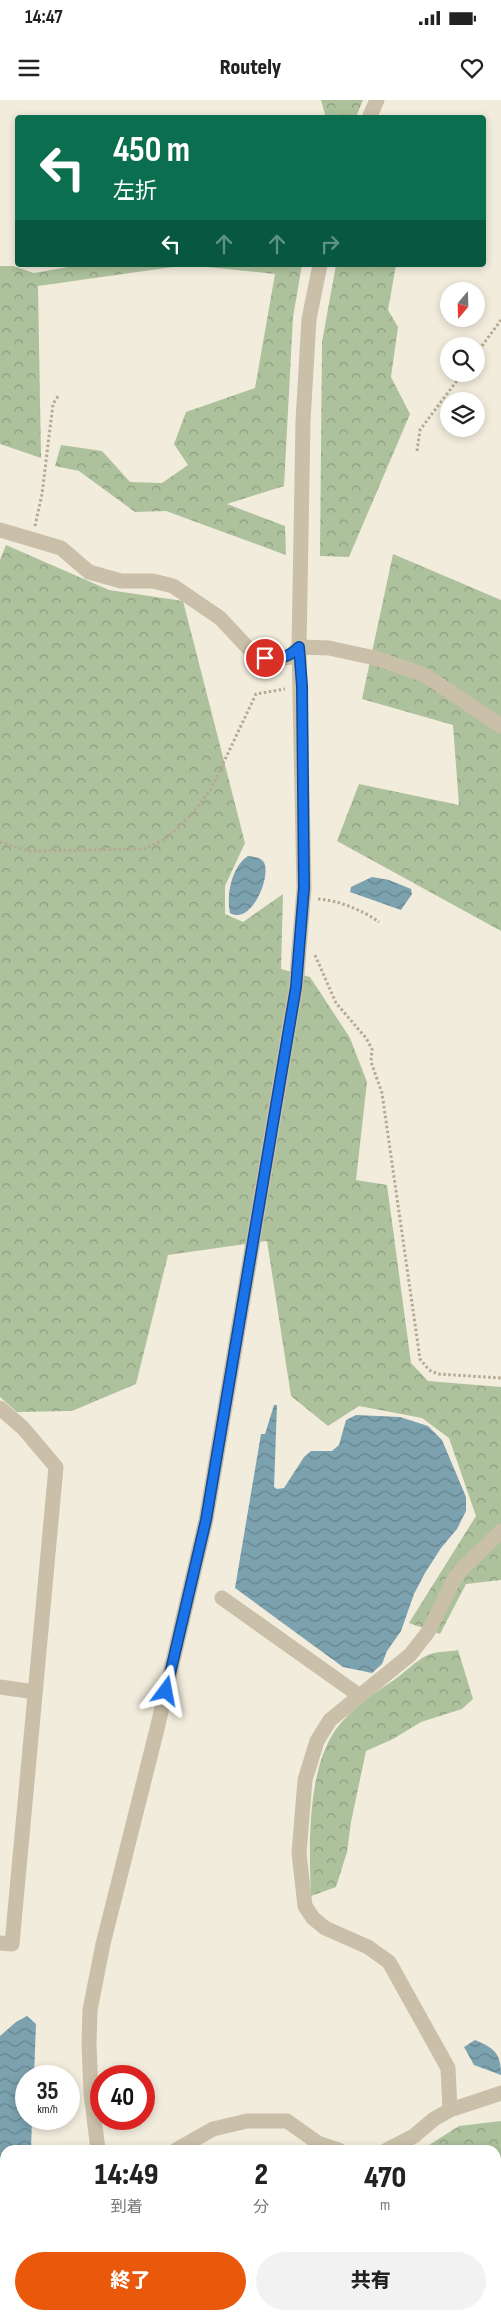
<!DOCTYPE html>
<html lang="ja">
<meta charset="utf-8">
<style>
:root{--surface:#fff;--page:#f2f2f2;--text:#222;--muted:#767676;--accent:#ea580c}
body{margin:0;font-family:"Sofia Sans Condensed","Noto Sans JP",sans-serif;background:var(--page);color:var(--text);height:100vh;display:flex;flex-direction:column;font-size:19px;white-space:nowrap}
*{box-sizing:border-box;margin:0}
p{font-size:16px;color:var(--muted)}
.icon{flex:none;width:28px;height:28px;fill:none;stroke:currentColor;stroke-width:2;stroke-linecap:round;stroke-linejoin:round}
.map{position:relative;flex:1;overflow:hidden}
.panel{position:absolute;left:0px;top:2045px;width:501px;height:175px;display:flex;flex-direction:column;background:var(--surface);border-radius:15px 15px 0 0;box-shadow:0 2px 8px #0003}
.panel>*{flex:none}
.top-card{position:absolute;left:15px;top:15px;width:471px;height:152px;border-radius:5px;box-shadow:0 2px 8px #0003;background:#0b6e4f;color:#fff;overflow:hidden}
.needle{width:32px;rotate:199deg}
.fabs{position:absolute;left:440px;top:182px;display:grid;gap:10px}
.fabs a{display:grid;place-items:center;width:45px;height:45px;border-radius:50%;background:var(--surface);box-shadow:0 2px 8px #0003;font-size:25px}
.speed{position:absolute;left:15px;top:1965px;display:flex;gap:10px;font-size:25px;font-weight:700;text-align:center}
.speed>*{display:grid;place-content:center;width:65px;height:65px;border-radius:50%;background:var(--surface);box-shadow:0 2px 8px #0003;line-height:1}
.speed small{font-size:12px;font-weight:400}
.speed .limit{border:8px solid #d22;background:#fff;color:#111}
.pin{position:absolute;display:grid;place-items:center;width:42px;height:42px;color:#fff;margin:-21px;border:2px solid #fff;border-radius:50%;box-shadow:0 1px 5px #0007}
.me{position:absolute;width:55px;margin:-28px;rotate:13deg;stroke-linejoin:round;filter:drop-shadow(0 0 4px #0008)}
.turn{display:flex;align-items:center;gap:18px;height:105px;padding:0 15px;font-size:22px}
.turn .icon{width:65px;height:65px;stroke-width:2.5}
.turn b{display:block;font-size:35px;line-height:42px}
.lanes{display:flex;align-items:center;height:48px;padding:0 15px;background:#0003;justify-content:center;gap:25px;direction:ltr}
.lanes .off{opacity:.35}
.eta{display:flex;justify-content:space-evenly;align-items:center;height:85px;text-align:center}
.eta b{font-size:30px;font-weight:800;line-height:35px}
.cta{display:flex;gap:10px;margin-top:auto;padding:10px 15px}
.cta a{flex:1;height:58px;border-radius:30px;background:var(--accent);color:#fff;font-size:20px;font-weight:800;line-height:58px;text-align:center}
.cta a+a{background:var(--page);color:var(--text)}
.status{display:flex;justify-content:space-between;align-items:center;height:35px;padding:0 25px;background:var(--surface);direction:ltr}
.status svg{height:14px;fill:currentColor}
header{display:flex;justify-content:space-between;align-items:center;height:65px;padding:0 15px;background:var(--surface);font-size:22px;font-weight:800}
.map>svg:first-child{display:block}
.forest{fill:url(#forest-crowns)}
.water{fill:url(#water-waves)}
.lines{fill:none;stroke-linecap:round;stroke-linejoin:round}
.path{stroke:#b6a993;stroke-width:3;stroke-dasharray:2.5 2.5;stroke-linecap:butt}
.minor{stroke:#cabfa8;stroke-width:15}
.route-casing{stroke:#114b97;stroke-width:12}
.route{stroke:#1a73e8;stroke-width:9}
</style>
<div class="status"><b>14:47</b><svg viewBox="0 0 49 12"><path d="M0 12V9h3v3zM5 12V6h3v6zM10 12V3h3v9zM15 12V0h3v12zM26 1h20v11H26zM47 4h2v5h-2z"/></svg></div>
<header><svg class="icon" aria-label="menu" viewBox="0 0 24 24"><path d="M4 6h16M4 12h16M4 18h16"/></svg>Routely<svg class="icon" aria-label="heart" viewBox="0 0 24 24"><path d="M12 20l-8-8c-3-5 5-10 8-4 3-6 11-1 8 4z"/></svg></header>
<div class="map">
<svg width="501" height="2220" viewBox="0 0 501 2220">
<defs>
<pattern id="forest-crowns" width="20" height="18" patternUnits="userSpaceOnUse" patternTransform="scale(1.25)"><rect width="20" height="18" fill="#adc19d"/><path d="M2 6a3 3 0 1 1 6 0M12 15a3 3 0 1 1 6 0" fill="none" stroke="#8e9d80"/></pattern>
<pattern id="water-waves" width="16" height="10" patternUnits="userSpaceOnUse" patternTransform="scale(1.25)"><rect width="16" height="10" fill="#7ca2af"/><path d="M0 5q4-4 8 0t8 0" fill="none" stroke="#66848e"/></pattern>
</defs>
<rect width="100%" height="100%" fill="#f2ecdd"/>
<g class="forest">
<path d="M321,0H363L356,17L326,18Z"/>
<path d="M79,165H302L293,217L284,386L227,404L285,426L286,455L166,411L135,412L79,371L55,366L61,345L102,351L130,382L162,383L188,365L174,344L186,312L255,288L275,174L187,165L38,186L41,358L0,344V166H13L34,173Z"/>
<path d="M336,165H396L388,210L398,227L391,277L410,314L349,457L320,456L322,242Z"/>
<path d="M6,445L109,490L183,501L245,743L225,786V814L243,822L283,794L281,869L310,877L350,938L367,982L356,1080L387,1085L411,1263L428,1281L501,1287V1480L466,1484L440,1534L409,1523L476,1416L449,1338L422,1318L359,1306L328,1326L291,1296L267,1141L168,1155L136,1284L72,1311L17,1312L0,1297V460Z"/>
<path d="M393,454L501,500V831L337,741L359,684L459,705L453,625L362,599Z"/>
<path d="M458,1550L473,1599L462,1609L421,1622L393,1639L366,1651L351,1722L347,1752L336,1787L311,1796C309,1747 306,1662 341,1623C355,1607 373,1594 391,1582C401,1576 419,1558 428,1555C436,1551 449,1552 458,1550Z"/>
<path d="M501,2021V2220H490L492,2215H496L500,2198L496,2197V2050H421L459,2026Z"/>
</g>
<g class="water">
<path d="M248,756C253,757 260,757 263,761C273,773 252,826 230,813C226,795 232,766 248,756Z"/>
<path d="M372,777L389,780L411,789L412,794L401,810L350,792L351,787Z"/>
<path d="M274,1305H277L274,1387L277,1389L284,1388L304,1357L311,1351H332L339,1345L346,1320L356,1315L400,1317L428,1326L442,1340L466,1397V1411L457,1429L441,1448L425,1473L414,1494L401,1531L387,1551L382,1564L372,1573L343,1567L235,1488L261,1334H265Z"/>
<path d="M27,1916L36,1924L34,1976H26V2019H32L31,2050H5V2101H0V1936L16,1922Z"/>
<path d="M475,1940C494,1948 501,1953 501,1975L474,1965L464,1947Z"/>
</g>
<g class="lines">
<g class="path">
<path d="M476,254L501,220"/>
<path d="M417,351L420,330L462,274"/>
<path d="M35,426L42,394L53,304L59,295"/>
<path d="M0,742L29,751L144,749L167,738L192,714L211,689L256,594L285,589"/>
<path d="M318,799C338,800 362,810 379,822"/>
<path d="M315,855L336,903L366,938L372,949L371,962L382,993L420,1259L429,1270L438,1274L501,1278"/>
</g>
<g class="minor">
<path d="M369,18L377,0"/>
<path d="M0,430L61,448L89,472L121,481H153L173,486L220,518L249,549L265,558L278,559L290,557L299,547L329,548L375,558L425,575L501,626"/>
<path d="M0,1308L23,1328L56,1367L12,1844L0,1843"/>
<path d="M222,1498L360,1596"/>
<path d="M0,1587L35,1592"/>
<path d="M450,2010L448,1968L389,1862L368,1847L325,1828L313,1818L305,1806L299,1753L305,1680L317,1641L330,1620L410,1555L428,1532L452,1483L460,1471L501,1431"/>
<path d="M98,2050L91,1993L89,1944L90,1910L103,1844L157,1629L206,1420L296,887L304,788L299,547L303,321L309,219L320,165"/>
<path d="M176,2050L213,2029L247,2021H287L318,2043L339,2050"/>
<path d="M387,2050L414,2036L434,2019L450,2010L501,1993"/>
<path d="M0,2132L5,2130"/>
<path d="M162,2215L165,2220"/>
</g>
</g>
<g class="lines">
<g class="route-casing">
<path id="route" d="M166,1591L206,1420L296,887L304,788L302,586L299,547C288,558 280,559 265,558"/>
</g>
<use href="#route" class="route"/>
</g>
</svg>
<div class="fabs">
<a><svg class="needle" viewBox="-14 -14 28 28"><path d="M0-13l5 13h-10z" fill="#e53935"/><path d="M0 13l5-13h-10z" fill="#767676"/></svg></a>
<a><svg class="icon" aria-label="search" viewBox="0 0 24 24"><circle cx="10" cy="10" r="6"/><path d="M15 15l6 6"/></svg></a>
<a><svg class="icon" aria-label="layers" viewBox="0 0 24 24"><path d="M12 4l9 5-9 5-9-5zM3 14l9 5 9-5"/></svg></a>
</div>
<div class="speed"><div>35<small>km/h</small></div><div class="limit">40</div></div>
<div class="pin" style="left:265px;top:558px;background:#d93025"><svg class="icon" aria-label="arrive" viewBox="0 0 24 24"><path d="M6 21V4h12l-3 4 3 4H6"/></svg></div>
<svg class="me" style="left:166px;top:1591px" viewBox="-20 -20 40 40"><path d="M0-17L14 15 0 8-14 15z" fill="#1a73e8" stroke="#fff" stroke-width="4"/></svg>
<div class="top-card">
<div class="turn"><svg class="icon" aria-label="left" viewBox="0 0 24 24"><path d="M17 20v-9H6M10 6l-5 5 5 5"/></svg><div><b>450 m</b>左折</div></div>
<div class="lanes"><svg class="icon" aria-label="left" viewBox="0 0 24 24"><path d="M17 20v-9H6M10 6l-5 5 5 5"/></svg><svg class="icon off" aria-label="ahead" viewBox="0 0 24 24"><path d="M12 20V5M6 11l6-6 6 6"/></svg><svg class="icon off" aria-label="ahead" viewBox="0 0 24 24"><path d="M12 20V5M6 11l6-6 6 6"/></svg><svg class="icon off" aria-label="right" viewBox="0 0 24 24"><path d="M7 20v-9h11M14 6l5 5-5 5"/></svg></div>
</div>
<section class="panel">
<div class="eta">
<div><b>14:49</b><p>到着</p></div>
<div><b>2</b><p>分</p></div>
<div><b>470</b><p>m</p></div>
</div>
<div class="cta"><a>終了</a><a>共有</a></div>
</section>
</div>
